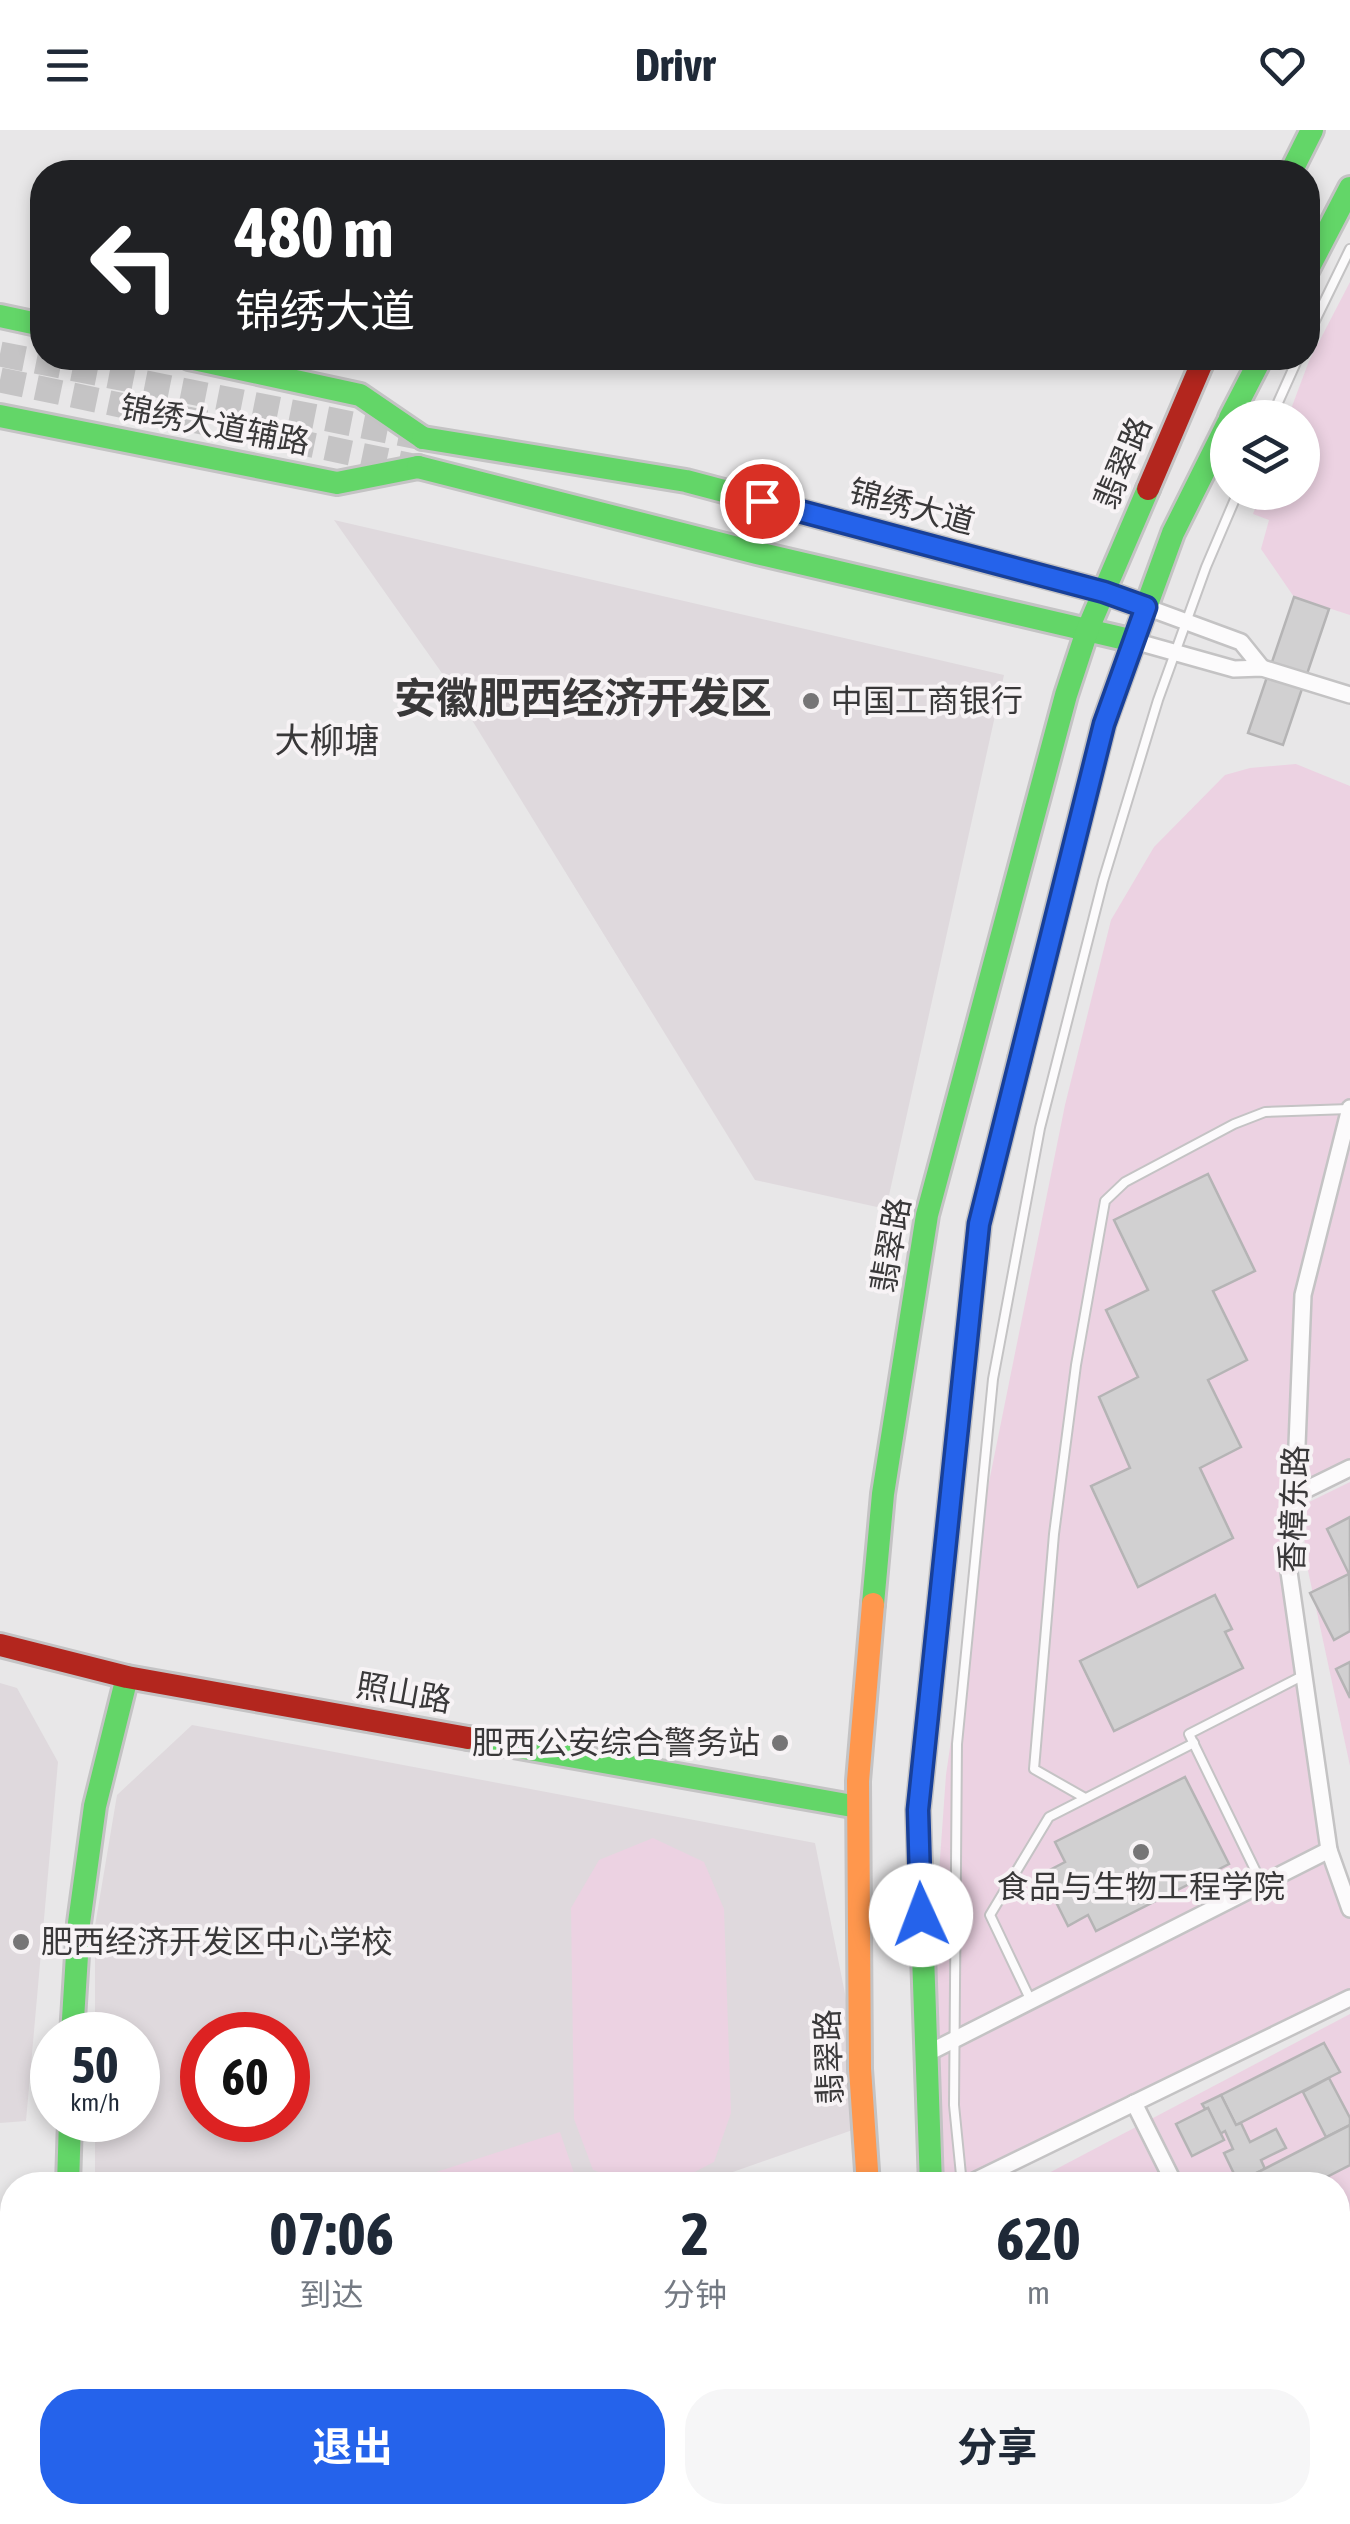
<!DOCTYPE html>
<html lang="zh">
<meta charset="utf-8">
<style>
:root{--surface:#fff;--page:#f6f6f7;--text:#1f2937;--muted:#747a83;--accent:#2563eb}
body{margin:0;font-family:"Asap Condensed","Noto Sans SC",sans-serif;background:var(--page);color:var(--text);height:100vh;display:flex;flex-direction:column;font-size:38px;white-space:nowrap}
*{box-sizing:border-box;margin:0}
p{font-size:32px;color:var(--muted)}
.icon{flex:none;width:55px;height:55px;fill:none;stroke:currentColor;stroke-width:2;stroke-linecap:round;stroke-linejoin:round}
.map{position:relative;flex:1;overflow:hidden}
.panel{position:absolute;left:0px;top:2042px;width:1350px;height:352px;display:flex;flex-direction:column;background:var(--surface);border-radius:40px 40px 0 0;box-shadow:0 5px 15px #0003}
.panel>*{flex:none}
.guide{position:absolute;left:30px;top:30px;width:1290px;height:210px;border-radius:40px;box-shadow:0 5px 15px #0003;background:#202124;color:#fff;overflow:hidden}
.controls{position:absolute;left:1210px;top:270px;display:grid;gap:20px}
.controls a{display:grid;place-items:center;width:110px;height:110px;border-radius:50%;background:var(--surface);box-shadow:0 5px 15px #0003;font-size:50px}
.speed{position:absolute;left:30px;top:1882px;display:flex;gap:20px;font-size:50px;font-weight:700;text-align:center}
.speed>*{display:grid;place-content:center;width:130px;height:130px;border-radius:50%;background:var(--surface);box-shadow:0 5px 15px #0003;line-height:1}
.speed small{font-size:25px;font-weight:400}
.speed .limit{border:15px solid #d22;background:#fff;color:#111}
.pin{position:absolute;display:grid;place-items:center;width:85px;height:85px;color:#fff;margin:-42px;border:5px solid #fff;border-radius:50%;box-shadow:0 2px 10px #0007}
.me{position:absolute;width:110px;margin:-55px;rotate:358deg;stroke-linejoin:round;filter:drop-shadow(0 0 8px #0008)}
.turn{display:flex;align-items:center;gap:35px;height:210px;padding:0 40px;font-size:45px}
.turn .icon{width:130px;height:130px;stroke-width:2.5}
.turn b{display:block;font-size:70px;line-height:85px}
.eta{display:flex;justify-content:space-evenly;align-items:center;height:170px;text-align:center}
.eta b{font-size:60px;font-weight:700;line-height:70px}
.action{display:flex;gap:20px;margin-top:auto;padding:20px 40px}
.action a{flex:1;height:115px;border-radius:40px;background:var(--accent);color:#fff;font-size:40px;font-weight:700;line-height:115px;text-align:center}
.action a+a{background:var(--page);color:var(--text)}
header{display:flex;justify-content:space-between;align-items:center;height:130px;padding:0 40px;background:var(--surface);font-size:45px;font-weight:700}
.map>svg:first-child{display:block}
.built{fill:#dfd9dd;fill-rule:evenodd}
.green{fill:#ecd2e2}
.building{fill:#d1d0d1;stroke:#b5b4b5;stroke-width:2.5}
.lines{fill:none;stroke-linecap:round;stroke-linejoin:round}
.primary-tunnel{stroke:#c5c4c5;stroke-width:25;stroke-dasharray:25 12;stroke-linecap:butt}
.lane-casing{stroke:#c4c3c4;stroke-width:12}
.street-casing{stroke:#c4c3c4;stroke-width:20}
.fast-casing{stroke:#c4c3c4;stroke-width:28}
.slow-casing{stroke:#c4c3c4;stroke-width:28}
.jam-casing{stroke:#c4c3c4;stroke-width:28}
.lane{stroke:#fcfbfc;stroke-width:8}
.street{stroke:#fcfbfc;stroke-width:15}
.fast{stroke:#63d668;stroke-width:22}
.slow{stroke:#ff974d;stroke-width:22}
.jam{stroke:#b3261e;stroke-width:22}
.route-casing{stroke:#184099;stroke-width:25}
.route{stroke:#2563eb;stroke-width:18}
.poi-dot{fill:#767576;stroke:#f7f3f5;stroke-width:4}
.labels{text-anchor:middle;stroke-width:8;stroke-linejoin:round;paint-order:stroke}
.street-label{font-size:32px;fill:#393839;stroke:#f7f3f5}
.poi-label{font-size:32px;fill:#393839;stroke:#f7f3f5;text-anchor:start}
.neighbourhood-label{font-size:35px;fill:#393839;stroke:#f7f3f5}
.district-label{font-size:42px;font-weight:bold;fill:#393839;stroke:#f7f3f5}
</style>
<header><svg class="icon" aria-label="menu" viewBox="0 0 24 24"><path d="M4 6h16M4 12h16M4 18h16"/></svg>Drivr<svg class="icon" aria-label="heart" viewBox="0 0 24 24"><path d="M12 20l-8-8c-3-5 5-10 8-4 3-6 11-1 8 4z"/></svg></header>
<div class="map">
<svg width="1350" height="2394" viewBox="0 0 1350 2394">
<rect width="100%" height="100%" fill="#e8e7e8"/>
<g class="built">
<path d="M334,390L1004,545L886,1079L755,1050L451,556Z"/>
<path d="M0,1553L17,1558L58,1632L26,1991L0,1993Z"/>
<path d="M192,1595L815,1713L860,1939L864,1996L696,2055H95V1990H138V1905H95V1796L117,1665ZM202,1905H288V1990H202Z"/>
<path d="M0,2198L12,2204V2382L677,2383L676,2394H0Z"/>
</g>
<g class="green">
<path d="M1350,152V485L1294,467L1261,419L1269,390L1253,384L1261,363L1302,362V288L1288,287L1309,231Z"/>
<path d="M1296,634L1350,656V1338L1295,1365L1288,1435L1328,1722L1350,1784V1868L966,2055H931L926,1924L946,1645L986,1367L1065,975L1111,790L1154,717L1225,645L1250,638Z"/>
<path d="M1350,1352V1636L1304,1422L1307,1373Z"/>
<path d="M653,1708L704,1732L724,1779L731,1983L714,2032C658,2061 654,2061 593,2040L574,1989L571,1778L599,1730Z"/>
<path d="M1350,1884V2394H1023L1021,2383L1338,2382V2055H1026Z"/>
<path d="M560,2002L578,2055H396Z"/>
</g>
<g class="building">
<path d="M1294,467L1329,479L1283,615L1248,603Z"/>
<path d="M1208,1044L1255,1141L1213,1161L1247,1230L1208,1250L1241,1317L1200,1338L1233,1408L1138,1457L1091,1356L1130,1338L1099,1267L1138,1247L1106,1180L1148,1160L1114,1090Z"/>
<path d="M1350,1387V1443L1349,1444L1327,1399Z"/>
<path d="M1349,1444L1350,1501L1334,1510L1310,1463Z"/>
<path d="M1215,1465L1232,1499L1225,1502L1243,1538L1114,1601L1080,1531Z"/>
<path d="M1350,1532V1568L1336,1539Z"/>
<path d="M1185,1647L1229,1734L1096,1801L1088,1785L1068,1796L1042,1744L1065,1732L1055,1712Z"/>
<path d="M1324,1913L1340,1942L1236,1995L1221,1965Z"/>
<path d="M1329,1948L1350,1988V1995L1326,2007L1303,1962Z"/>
<path d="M1221,1965L1236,1995L1241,1993L1250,2012L1276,1999L1286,2018L1261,2030L1265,2039L1238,2052L1224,2023L1233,2019L1225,2001L1220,2004L1208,1978L1205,1979L1202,1974Z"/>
<path d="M1208,1978L1224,2010L1192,2026L1176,1994Z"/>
<path d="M1350,1995V2035L1311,2055H1233Z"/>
<path d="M1350,2095V2133L1338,2140V2101Z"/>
<path d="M1350,2157V2181L1340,2186L1345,2194L1338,2198V2164Z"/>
<path d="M1350,2192V2231L1338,2237V2198Z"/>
<path d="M451,2382H560L566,2391L562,2394H441Z"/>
<path d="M1218,2382H1282L1288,2394H1196Z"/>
</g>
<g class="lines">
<g class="primary-tunnel">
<path d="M0,224L423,308"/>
<path d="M0,250L418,337"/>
</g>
<g class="lane-casing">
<g id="lane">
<path d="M1308,205L1350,119"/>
<path d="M1271,288L1298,228"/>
<path d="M1085,1668L1034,1639L1054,1404L1076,1235L1105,1071L1125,1052L1234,994L1265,982L1349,979"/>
<path d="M1262,1754L1189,1604L1304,1545"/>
<path d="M1031,1871L990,1785L1049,1687L1194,1613"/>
<path d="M962,2055L954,1975L957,1614L993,1249L1040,998L1103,751L1158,570L1206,437L1238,362"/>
<path d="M1003,2382L1005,2394"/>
</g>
</g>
<g class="street-casing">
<g id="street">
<path d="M1146,477L1241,512L1262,538"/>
<path d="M1134,511L1234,539L1262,538L1350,565"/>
<path d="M1350,978L1303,1165L1295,1365L1288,1435L1329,1720L1350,1779"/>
<path d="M1295,1365L1350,1338"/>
<path d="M926,1924L1329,1720"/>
<path d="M1134,1973L1175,2055"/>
<path d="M966,2055L1350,1868"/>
<path d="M1338,2375L1347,2394"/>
</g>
</g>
<g class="fast-casing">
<g id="fast">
<path d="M1291,42L1312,0"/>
<path d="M1308,139L1350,58"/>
<path d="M0,186L42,195"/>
<path d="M189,228L360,265L423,308"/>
<path d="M0,286L337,353L418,337"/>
<path d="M1230,288L1261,228"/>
<path d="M423,308L686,351L1104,462L1146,477"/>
<path d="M418,337L757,423L1134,511"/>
<path d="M1134,510L1173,403L1228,293"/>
<path d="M873,1474L883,1364L927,1085L1066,565L1087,501L1148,359"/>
<path d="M468,1608L858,1677"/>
<path d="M72,1905L79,1793L95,1676L127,1547"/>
<path d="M68,2055L70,1990"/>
<path d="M931,2055L918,1680L979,1094L1020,929"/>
<path d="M902,2382L903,2394"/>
<path d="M963,2382L965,2394"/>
</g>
</g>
<g class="slow-casing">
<path id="slow" d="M868,2055L860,1939L858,1651L873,1474"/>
</g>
<g class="jam-casing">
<g id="jam">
<path d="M1148,359L1204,228"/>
<path d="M1020,929L1104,593L1134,510"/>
<path d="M0,1515L127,1547L468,1608"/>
</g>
</g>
<use href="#lane" class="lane"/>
<use href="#street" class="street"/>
<use href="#fast" class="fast"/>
<use href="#slow" class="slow"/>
<use href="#jam" class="jam"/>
</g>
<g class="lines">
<g class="route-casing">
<path id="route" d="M762,371L1104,462L1146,477L1104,594L979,1094L918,1680L921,1785"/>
</g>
<use href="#route" class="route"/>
</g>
<g class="poi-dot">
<circle cx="811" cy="571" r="10"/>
<circle cx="780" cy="1613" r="10"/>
<circle cx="1141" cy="1722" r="10"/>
<circle cx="21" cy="1812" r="10"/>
</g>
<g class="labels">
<g class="street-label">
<text transform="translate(215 295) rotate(11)" y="11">锦绣大道辅路</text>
<text transform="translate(1123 333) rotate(-67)" y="11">翡翠路</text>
<text transform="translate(912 377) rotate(15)" y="11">锦绣大道</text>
<text transform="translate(891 1115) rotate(-80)" y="11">翡翠路</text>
<text transform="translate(1294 1379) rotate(-88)" y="11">香樟东路</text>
<text transform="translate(404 1563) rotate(10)" y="11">照山路</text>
<text transform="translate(829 1927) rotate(-92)" y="11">翡翠路</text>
</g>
<g class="poi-label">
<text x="831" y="582">中国工商银行</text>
<text x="760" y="1624" text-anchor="end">肥西公安综合警务站</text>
<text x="1141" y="1768" text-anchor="middle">食品与生物工程学院</text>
<text x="41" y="1823">肥西经济开发区中心学校</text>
</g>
<g class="neighbourhood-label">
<text x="327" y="623">大柳塘</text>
</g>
<g class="district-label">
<text x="583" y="583">安徽肥西经济开发区</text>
</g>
</g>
</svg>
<div class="controls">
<a><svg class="icon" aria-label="layers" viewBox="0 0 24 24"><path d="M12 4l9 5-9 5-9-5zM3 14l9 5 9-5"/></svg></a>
</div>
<div class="speed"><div>50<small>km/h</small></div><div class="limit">60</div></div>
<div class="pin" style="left:762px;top:371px;background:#d93025"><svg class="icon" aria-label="arrive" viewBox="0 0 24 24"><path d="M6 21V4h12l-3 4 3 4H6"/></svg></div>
<svg class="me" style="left:921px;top:1785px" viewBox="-20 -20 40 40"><circle r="19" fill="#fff"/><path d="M0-13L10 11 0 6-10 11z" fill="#2563eb"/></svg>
<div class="guide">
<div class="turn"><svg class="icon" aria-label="left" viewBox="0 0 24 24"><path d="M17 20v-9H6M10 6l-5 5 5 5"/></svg><div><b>480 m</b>锦绣大道</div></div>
</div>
<section class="panel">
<div class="eta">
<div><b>07:06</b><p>到达</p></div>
<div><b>2</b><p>分钟</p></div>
<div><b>620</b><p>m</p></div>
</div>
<div class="action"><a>退出</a><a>分享</a></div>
</section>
</div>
